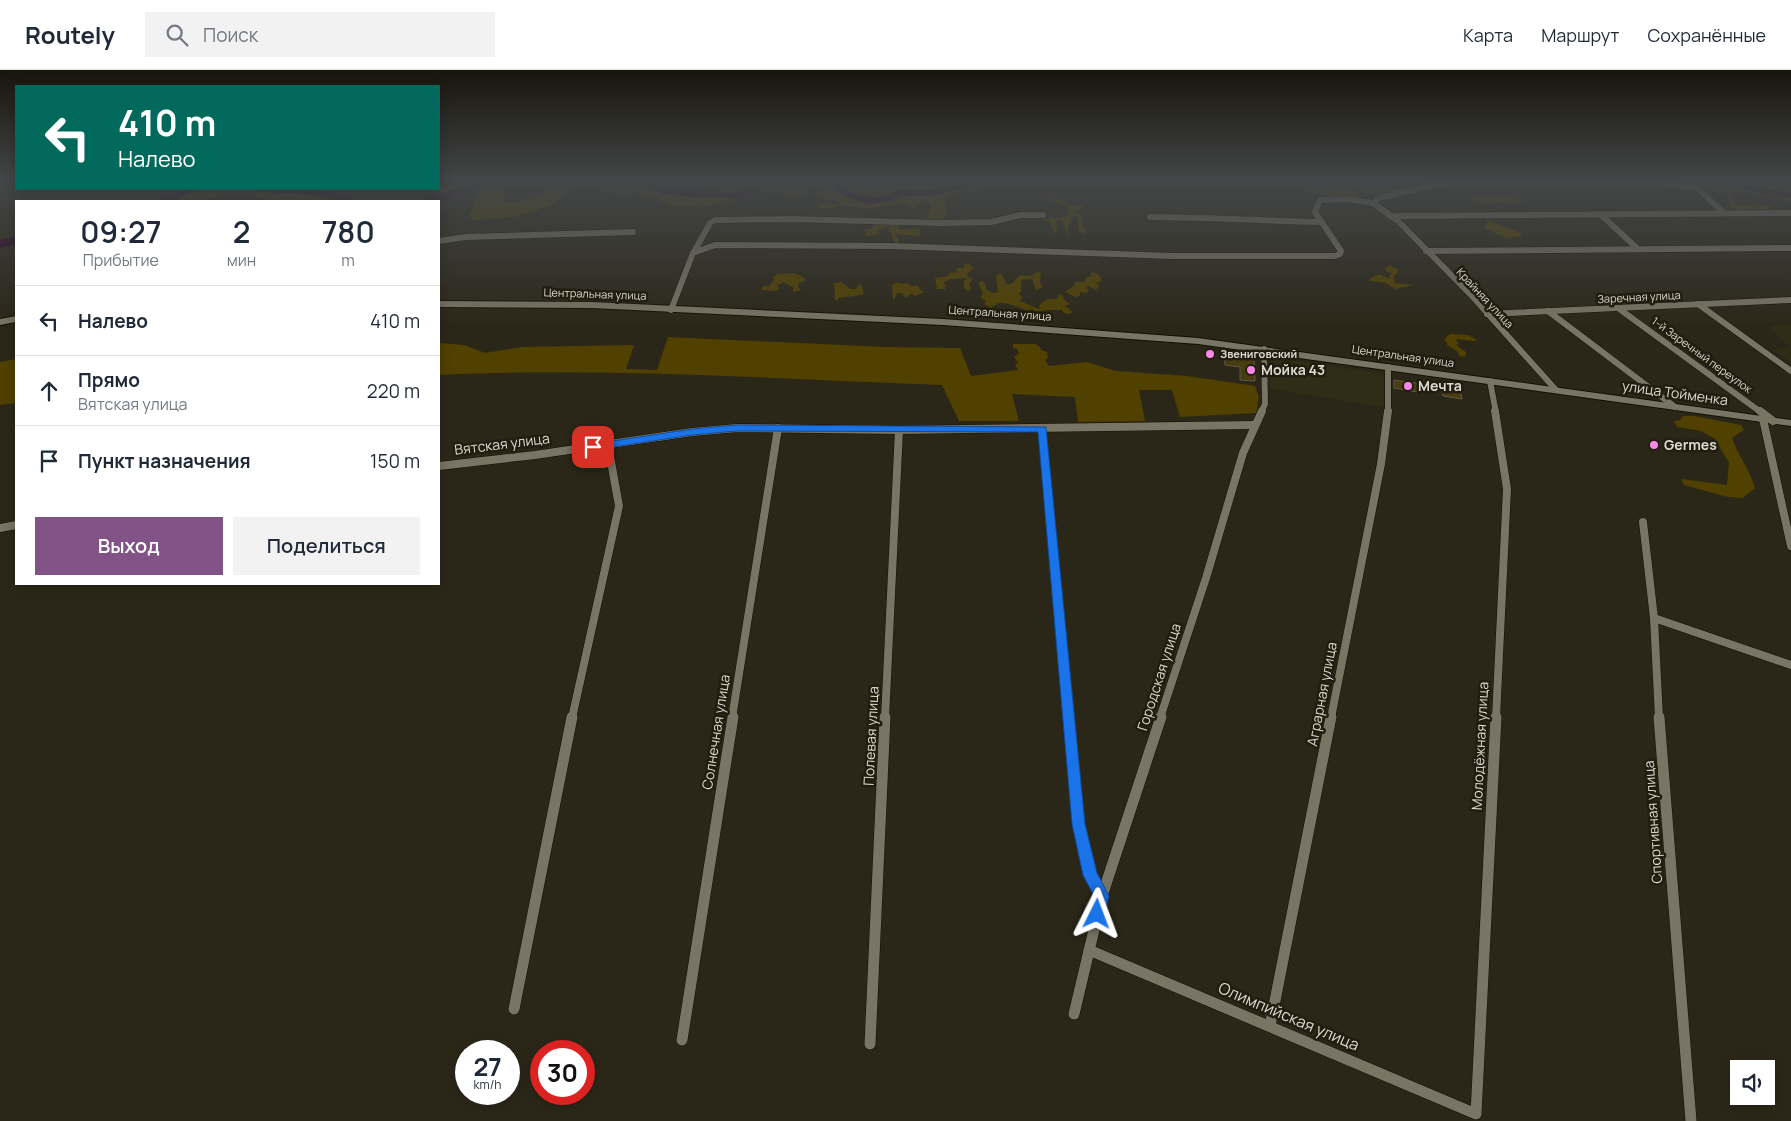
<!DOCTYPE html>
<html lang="ru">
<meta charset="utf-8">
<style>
:root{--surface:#fff;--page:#f2f2f3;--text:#1f2937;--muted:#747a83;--line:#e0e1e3;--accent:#815387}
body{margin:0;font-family:Manrope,sans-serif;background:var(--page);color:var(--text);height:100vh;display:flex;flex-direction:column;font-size:19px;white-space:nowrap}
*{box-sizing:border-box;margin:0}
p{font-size:16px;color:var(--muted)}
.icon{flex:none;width:28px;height:28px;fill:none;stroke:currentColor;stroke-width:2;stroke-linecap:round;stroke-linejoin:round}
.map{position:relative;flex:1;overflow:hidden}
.side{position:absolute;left:15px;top:130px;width:425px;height:385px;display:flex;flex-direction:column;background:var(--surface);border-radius:0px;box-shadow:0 2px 12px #0003}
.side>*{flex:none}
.hud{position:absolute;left:15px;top:15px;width:425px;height:105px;border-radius:0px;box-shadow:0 2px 12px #0003;background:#00695c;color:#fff;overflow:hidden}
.buttons{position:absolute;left:1730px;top:990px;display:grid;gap:10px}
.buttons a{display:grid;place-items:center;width:45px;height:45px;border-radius:0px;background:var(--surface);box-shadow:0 2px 12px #0003;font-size:25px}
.speed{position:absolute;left:455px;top:970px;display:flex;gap:10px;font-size:25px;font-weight:700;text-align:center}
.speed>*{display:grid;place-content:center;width:65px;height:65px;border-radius:50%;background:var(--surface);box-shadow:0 2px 12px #0003;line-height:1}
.speed small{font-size:12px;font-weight:400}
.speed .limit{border:8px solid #d22;background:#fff;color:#111}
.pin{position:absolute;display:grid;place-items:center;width:42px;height:42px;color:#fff;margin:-21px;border-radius:10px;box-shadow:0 2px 8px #0006}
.me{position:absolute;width:55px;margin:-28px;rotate:3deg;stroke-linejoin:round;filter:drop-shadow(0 0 4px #0008)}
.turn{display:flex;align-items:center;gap:18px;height:105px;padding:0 20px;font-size:22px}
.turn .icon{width:65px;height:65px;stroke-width:2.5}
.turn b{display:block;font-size:35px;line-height:42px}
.eta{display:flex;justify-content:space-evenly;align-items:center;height:85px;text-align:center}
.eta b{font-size:30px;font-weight:600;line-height:35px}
.button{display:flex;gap:10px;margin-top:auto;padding:10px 20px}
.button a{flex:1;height:58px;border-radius:0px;background:var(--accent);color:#fff;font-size:20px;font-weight:600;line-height:58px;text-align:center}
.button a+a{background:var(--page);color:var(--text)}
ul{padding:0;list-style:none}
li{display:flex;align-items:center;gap:15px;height:70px;padding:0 20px;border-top:1px solid var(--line)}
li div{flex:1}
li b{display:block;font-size:19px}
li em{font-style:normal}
header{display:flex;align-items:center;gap:30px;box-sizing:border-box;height:70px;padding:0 25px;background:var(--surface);border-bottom:1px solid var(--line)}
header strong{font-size:24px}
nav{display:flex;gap:28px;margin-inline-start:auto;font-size:18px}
.search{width:350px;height:45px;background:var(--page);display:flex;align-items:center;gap:12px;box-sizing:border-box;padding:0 18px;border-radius:0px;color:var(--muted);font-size:19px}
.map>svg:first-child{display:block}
.built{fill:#312c16}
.green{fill:#504101}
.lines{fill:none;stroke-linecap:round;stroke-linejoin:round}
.stream{stroke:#240021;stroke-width:2.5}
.river{fill:#240021;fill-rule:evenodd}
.building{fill:#483d11;stroke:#5e5949}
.street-far2-casing{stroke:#130f03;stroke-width:7}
.street-far1-casing{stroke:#130f03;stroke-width:9}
.street-casing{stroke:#130f03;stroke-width:12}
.secondary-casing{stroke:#130f03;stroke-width:2}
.street-far2{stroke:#797564;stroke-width:6}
.street-far1{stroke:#797564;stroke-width:8}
.street{stroke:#797564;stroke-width:11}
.secondary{fill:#797564;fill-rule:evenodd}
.route{fill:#1a73e8;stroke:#114b97}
.poi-dot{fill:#f987e8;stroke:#211d0f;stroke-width:2}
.labels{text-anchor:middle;stroke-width:5;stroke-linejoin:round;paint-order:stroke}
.far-street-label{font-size:11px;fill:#dcdad1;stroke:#211d0f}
.far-poi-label{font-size:11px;font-weight:bold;fill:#dcdad1;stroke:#211d0f;text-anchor:start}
.poi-label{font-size:14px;font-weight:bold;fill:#dcdad1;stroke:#211d0f;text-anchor:start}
.street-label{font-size:14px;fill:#dcdad1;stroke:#211d0f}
.near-street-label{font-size:16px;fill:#dcdad1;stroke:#211d0f}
</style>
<header>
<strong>Routely</strong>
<div class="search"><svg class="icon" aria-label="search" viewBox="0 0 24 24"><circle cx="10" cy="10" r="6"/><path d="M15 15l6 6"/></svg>Поиск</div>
<nav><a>Карта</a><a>Маршрут</a><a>Сохранённые</a></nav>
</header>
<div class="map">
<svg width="1791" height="1051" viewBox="0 0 1791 1051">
<rect width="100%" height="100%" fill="#2b2718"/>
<g class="built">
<path d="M1774,255H1791V292L1772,280L1790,277L1769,258Z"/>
<path d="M1271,287L1384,304V337L1270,319Z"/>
</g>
<g class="green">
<path d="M484,110L442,125L436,124L441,118L460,113L459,111Z"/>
<path d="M511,110H576L577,112C555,144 508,149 472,150L470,145C474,130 483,111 501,113L505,125L501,131C525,134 537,128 556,113L514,114Z"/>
<path d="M582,110H636L664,117L671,122L687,126L732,128L729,131L699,138L694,136H672L656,128L638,123H632L625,127L601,121L603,114Z"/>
<path d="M733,110L756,111C748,119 732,129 722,120L729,117V114Z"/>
<path d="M770,110H793L800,113L808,120L807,126C798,128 790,129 784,123L763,122L759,120L758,117Z"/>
<path d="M810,110L829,111L833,118L841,120L843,125H850L858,131L875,133L896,130L906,126H926L953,118L1005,110H1018C996,116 968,123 947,123L951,126L944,130L946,137L944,139L947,141L944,150H930L927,148L931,136L929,131L919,132L917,137L912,138L906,133L896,135H884L873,139L838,135L833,138H821L817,136L819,133L837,134L843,131H837L835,128L826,130L815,125V123L820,121L828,123L827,120L815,117L814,112Z"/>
<path d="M938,110H948L952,114L961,112L994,110L927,121L900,123L909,118L886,121L891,124L878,129H867L855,126L833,113L859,121L929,114Z"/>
<path d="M1327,110H1337L1358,124V127C1346,128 1314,126 1306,118L1308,116L1325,117L1334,114Z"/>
<path d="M1356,110H1434L1431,113C1413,118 1365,134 1352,114L1363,113Z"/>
<path d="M1641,110L1731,112L1764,110L1791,117V132L1778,127L1728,122L1738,137L1756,134L1771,136V141L1753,138L1740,141L1729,136L1732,134L1727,131L1730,130L1724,123L1725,121L1720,123L1709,119V116L1702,114Z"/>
<path d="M201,119C233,119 311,115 336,131H264C251,117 212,129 195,131C186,132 176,131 167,131L186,122Z"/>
<path d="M1050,125L1076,137L1082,134L1084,136L1075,142L1082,146L1081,149L1086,162L1083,164L1079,161L1077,146L1074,147L1068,157V166L1062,151L1056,150L1057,159L1054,164L1049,151L1034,149L1058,148L1068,145L1067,137L1048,128Z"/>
<path d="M1474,125C1485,127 1520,127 1525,130L1518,133L1512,132L1510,136L1503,132L1482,133L1472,129L1474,128L1472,126Z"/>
<path d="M1485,149L1521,163V166L1506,168L1484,158L1488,154Z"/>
<path d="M902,153V155L898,156L900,160L918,158L921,161L919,166L895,164L899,170L898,173L894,172L891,163L888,162L890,157L884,156L885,159L877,160L879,164L866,166V162L864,160L872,158L873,154Z"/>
<path d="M968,193L974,198L967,204L968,207L973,209L969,214L971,219L968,221L964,218V211L969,208L950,209L944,212L946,219H937L935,208L947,206L950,202L956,203L957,198H963L965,194Z"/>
<path d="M1389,195L1399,200L1393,208L1395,211L1394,213L1415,215L1398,218L1397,220L1386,213L1370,211L1369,209L1379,204L1390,209L1389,205L1392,203L1386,201L1385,198L1388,197Z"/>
<path d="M1037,202L1041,203L1040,212L1043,217L1036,220L1032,209L1021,210V222L1018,224L1023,227L1020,231L1039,239L1040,234L1047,229H1057L1059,224L1064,226L1063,229L1070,234L1065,236L1073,242L1069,244L1064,243L1062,240H1045L1037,243L1032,239L1027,241C1024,239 1002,230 997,234C995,235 993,237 991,238L984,234L986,231L981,228L983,223L979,215L980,211H983L986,216V219L993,223L998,222L996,207L998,204H1002L1006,214H1011L1020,205L1030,206Z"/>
<path d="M1094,202L1101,207V211L1096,213L1099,216L1096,220L1088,216L1086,217L1089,221L1087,223L1080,222V226L1076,227L1065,222L1075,215V212H1085V208L1091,206V203Z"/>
<path d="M794,203L805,208L804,211L799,213L798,217L801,220L793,222V217L783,212L777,216L779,219L775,221L761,220L763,216H769L774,210L773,207L777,204Z"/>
<path d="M841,212L851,219H856L860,213L864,222L862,225L838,228V230H835L834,213Z"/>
<path d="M897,212L902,214L907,213L911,216H919V219L924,222L915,226L911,224L906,228L901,223H897L893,231L892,215Z"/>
<path d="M1451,264L1468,265L1477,270L1474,271L1455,269L1459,274L1456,275L1466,282L1465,287L1459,286L1458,282L1447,275V272L1444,270L1447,266Z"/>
<path d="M668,267L886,277L960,278L971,306L1018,300L1015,295L1018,293L1014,287L1019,283L1017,279L1013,278V274H1036L1040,277L1041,280L1047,282L1048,288L1045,290L1049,296L1087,292L1116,301L1187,306L1255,316L1259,327L1256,343L1180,347L1172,320H1139L1145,351L1078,352L1075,327L1012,324L1019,351H959L942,315C775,309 605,297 439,305V273L464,275L485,283L523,277L634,275L626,299L657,300Z"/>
<path d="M16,289V333L0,335V292Z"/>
<path d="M1683,346H1694L1741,355L1744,360L1732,368C1738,385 1749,399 1755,418L1743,428L1728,427L1684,415L1681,409L1727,415L1729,393L1715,369L1701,361L1677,357L1674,351L1680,350Z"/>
</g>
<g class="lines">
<path class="stream" d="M181,119V122"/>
<g class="river">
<path d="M483,110H500L439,132L424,131L426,129Z"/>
<path d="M624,110H642L664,117L728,123L743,119L755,110H767C763,115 756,123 749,125C728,133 641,125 624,110Z"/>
<path d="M823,110H836L852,122L871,127L883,126L899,120H931L976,110H1005L1000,113L950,121L931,126H901L889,131L870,134L844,126Z"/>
<path d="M1349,110L1384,112L1418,110C1405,122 1362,122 1349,110Z"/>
<path d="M1712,110H1736L1772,120L1791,122V128L1772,126L1713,112Z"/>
<path d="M180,119H200L173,131H159Z"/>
<path d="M255,119C277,118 339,115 354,131H338L305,124L261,122Z"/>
<path d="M16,166V174L0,178V170Z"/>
</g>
</g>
<g class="building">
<path d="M1224,284L1254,287L1255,311L1240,310V297L1225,295Z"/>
<path d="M1394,310L1422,314L1423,323L1394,318Z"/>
<path d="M1441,316L1460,318L1462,329L1443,326Z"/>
</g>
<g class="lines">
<g class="street-far2-casing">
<g id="street-far2">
<path d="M1373,133L1379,128L1438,114L1653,113L1697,118L1724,143"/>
<path d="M1600,144L1638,179"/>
<path d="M1390,146L1791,143"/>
<path d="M1150,147C1207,147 1263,151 1320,152"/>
<path d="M439,171L465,167L633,162"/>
<path d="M1426,181L1791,178"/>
<path d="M694,182L710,153L715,150L792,149L941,153L991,152L1021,145H1043"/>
<path d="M1698,234L1791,301"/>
<path d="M1618,238L1762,343"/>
<path d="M671,240L693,183L715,175L891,176L1173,186H1335L1340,184L1341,181L1315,142L1320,130L1348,129L1373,133L1398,151L1472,226L1556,320"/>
<path d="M1548,241L1675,337"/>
<path d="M1487,244L1791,230"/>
<path d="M1388,297V343"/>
<path d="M1490,311L1496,343"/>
<path d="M1261,343L1265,334L1264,279"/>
</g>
</g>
<g class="street-far1-casing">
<g id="street-far1">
<path d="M1495,341L1507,419L1496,648"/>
<path d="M1760,341L1773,351"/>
<path d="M1763,349L1791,476"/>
<path d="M1042,359L1068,648"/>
<path d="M439,396L535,385L692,362L737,358L899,360L1254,355"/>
<path d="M1643,452L1654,548L1659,648"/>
<path d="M0,458L16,455"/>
<path d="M1654,548L1791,595"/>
<path d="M572,648L619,436L608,375"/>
<path d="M732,648L778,358"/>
<path d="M885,648L899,360"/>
<path d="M1160,648L1206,508L1243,383L1262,341"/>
<path d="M1331,648L1381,394L1388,341"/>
</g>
</g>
<g class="street-casing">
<g id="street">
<path d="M1068,647L1078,754L1090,805L1102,826"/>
<path d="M1659,647L1691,1051"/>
<path d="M1089,880L1476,1044L1496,647"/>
<path d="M514,939L572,647"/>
<path d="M1074,944L1102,826L1161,647"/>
<path d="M1270,956L1331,647"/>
<path d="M682,970L733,647"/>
<path d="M870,974L885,647"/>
</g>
</g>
<g class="secondary-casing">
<g id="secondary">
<path d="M439,231L592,232L943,249L1198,268L1791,350V356L1198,274L943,255L592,238L439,237Z"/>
<path d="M16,246V252L0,255V249Z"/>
</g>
</g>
<use href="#street-far2" class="street-far2"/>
<use href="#street-far1" class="street-far1"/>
<use href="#street" class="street"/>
<use href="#secondary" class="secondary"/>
</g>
<linearGradient id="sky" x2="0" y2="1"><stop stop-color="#18150d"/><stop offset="0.43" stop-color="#444748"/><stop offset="1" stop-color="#444748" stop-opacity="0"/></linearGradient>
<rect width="1791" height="257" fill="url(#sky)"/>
<path class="route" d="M737,355L1046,357L1085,754L1097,803L1109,826L1103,849L1097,851L1092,849L1090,844L1094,826L1083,805L1072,754L1038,362L737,361L692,365L593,380L588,377L593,374L692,359Z"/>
<g class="poi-dot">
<circle cx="1210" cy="284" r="5"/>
<circle cx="1251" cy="300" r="5"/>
<circle cx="1408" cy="316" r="5"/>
<circle cx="1654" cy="375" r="5"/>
</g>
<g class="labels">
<g class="far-street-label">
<text transform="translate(595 224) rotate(2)" y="4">Центральная улица</text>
<text transform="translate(1639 227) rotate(-3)" y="4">Заречная улица</text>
<text transform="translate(1485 228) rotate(47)" y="4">Крайняя улица</text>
<text transform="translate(1000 243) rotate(4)" y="4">Центральная улица</text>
<text transform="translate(1702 285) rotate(36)" y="4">1-й Заречный переулок</text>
<text transform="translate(1403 286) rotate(8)" y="4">Центральная улица</text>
</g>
<g class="far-poi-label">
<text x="1220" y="288">Звениговский</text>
</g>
<g class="poi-label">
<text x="1261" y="305">Мойка 43</text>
<text x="1418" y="321">Мечта</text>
<text x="1664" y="380">Germes</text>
</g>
<g class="street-label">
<text transform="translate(1675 323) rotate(8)" y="5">улица Тойменка</text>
<text transform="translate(502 374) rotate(-7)" y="5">Вятская улица</text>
<text transform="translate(1159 607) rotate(-72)" y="5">Городская улица</text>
<text transform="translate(1322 624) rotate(-79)" y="5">Аграрная улица</text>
<text transform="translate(716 662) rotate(-81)" y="5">Солнечная улица</text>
<text transform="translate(871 666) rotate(-87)" y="5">Полевая улица</text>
<text transform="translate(1480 676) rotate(-87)" y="5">Молодёжная улица</text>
<text transform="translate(1653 752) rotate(-94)" y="5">Спортивная улица</text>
</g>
<g class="near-street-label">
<text transform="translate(1289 946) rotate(23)" y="6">Олимпийская улица</text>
</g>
</g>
</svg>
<div class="buttons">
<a><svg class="icon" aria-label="sound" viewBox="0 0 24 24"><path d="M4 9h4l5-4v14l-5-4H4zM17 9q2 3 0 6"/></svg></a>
</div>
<div class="speed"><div>27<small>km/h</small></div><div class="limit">30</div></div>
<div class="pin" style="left:593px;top:377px;background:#d93025"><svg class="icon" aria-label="arrive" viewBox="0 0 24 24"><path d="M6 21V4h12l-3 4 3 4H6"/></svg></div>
<svg class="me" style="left:1097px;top:844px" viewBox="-20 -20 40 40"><path d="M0-17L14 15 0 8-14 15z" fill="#1a73e8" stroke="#fff" stroke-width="4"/></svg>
<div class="hud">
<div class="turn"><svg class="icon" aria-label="left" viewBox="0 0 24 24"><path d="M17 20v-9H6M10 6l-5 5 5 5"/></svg><div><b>410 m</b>Налево</div></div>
</div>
<section class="side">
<div class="eta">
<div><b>09:27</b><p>Прибытие</p></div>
<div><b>2</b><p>мин</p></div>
<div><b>780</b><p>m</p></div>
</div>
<ul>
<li><svg class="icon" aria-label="left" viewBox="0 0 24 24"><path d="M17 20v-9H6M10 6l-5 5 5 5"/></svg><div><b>Налево</b></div><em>410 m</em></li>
<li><svg class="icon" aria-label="ahead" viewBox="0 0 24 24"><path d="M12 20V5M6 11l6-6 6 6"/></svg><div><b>Прямо</b><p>Вятская улица</p></div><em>220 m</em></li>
<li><svg class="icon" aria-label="arrive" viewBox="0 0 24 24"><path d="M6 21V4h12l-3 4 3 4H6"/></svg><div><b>Пункт назначения</b></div><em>150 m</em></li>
</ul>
<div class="button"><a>Выход</a><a>Поделиться</a></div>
</section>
</div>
